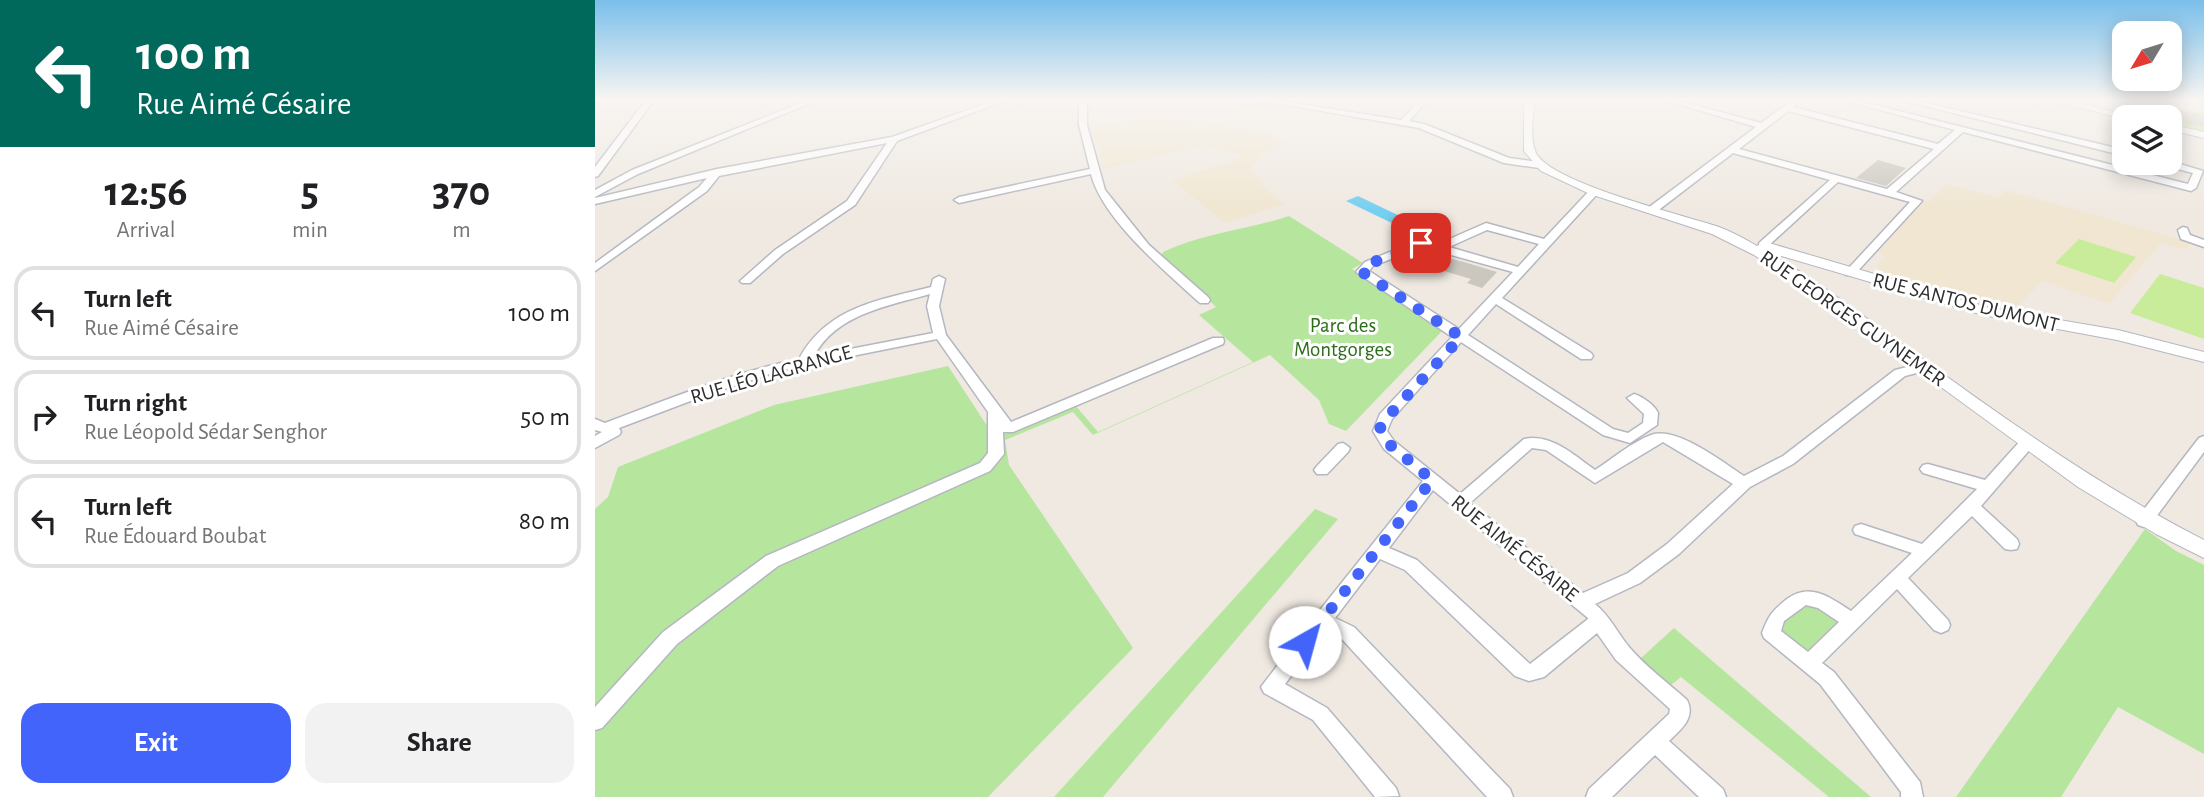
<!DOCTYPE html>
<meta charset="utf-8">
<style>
:root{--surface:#fff;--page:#f2f2f2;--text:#202124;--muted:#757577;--line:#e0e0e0;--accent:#4264fb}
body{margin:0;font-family:"Alegreya Sans",sans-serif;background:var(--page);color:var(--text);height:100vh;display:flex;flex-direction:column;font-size:26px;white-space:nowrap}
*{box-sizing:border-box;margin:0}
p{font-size:23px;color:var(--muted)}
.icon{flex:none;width:38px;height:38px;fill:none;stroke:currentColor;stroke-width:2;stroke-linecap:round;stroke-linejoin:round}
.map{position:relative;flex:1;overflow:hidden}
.details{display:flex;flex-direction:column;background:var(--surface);width:595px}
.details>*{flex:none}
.banner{background:#00695c;color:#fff;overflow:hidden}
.needle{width:46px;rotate:232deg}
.fabs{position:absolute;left:1517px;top:21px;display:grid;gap:14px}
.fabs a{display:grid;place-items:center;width:70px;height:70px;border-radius:14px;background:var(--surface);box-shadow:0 4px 18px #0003;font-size:35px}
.pin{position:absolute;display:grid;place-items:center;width:60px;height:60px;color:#fff;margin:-30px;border-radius:14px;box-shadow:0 4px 10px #0006}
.me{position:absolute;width:77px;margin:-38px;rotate:38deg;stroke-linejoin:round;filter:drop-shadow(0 0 5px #0008)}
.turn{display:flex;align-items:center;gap:24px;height:147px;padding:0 21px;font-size:32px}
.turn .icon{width:91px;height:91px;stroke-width:2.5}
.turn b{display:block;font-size:49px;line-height:60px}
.eta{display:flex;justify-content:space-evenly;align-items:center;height:119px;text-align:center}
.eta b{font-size:42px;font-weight:700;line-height:49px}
.button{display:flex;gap:14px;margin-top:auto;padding:14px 21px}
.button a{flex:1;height:80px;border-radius:21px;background:var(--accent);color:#fff;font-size:28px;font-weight:700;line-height:80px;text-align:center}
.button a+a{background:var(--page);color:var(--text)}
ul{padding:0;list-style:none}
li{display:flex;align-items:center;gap:21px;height:94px;margin:0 14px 10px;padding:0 7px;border:4px solid var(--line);border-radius:21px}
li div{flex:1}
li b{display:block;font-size:26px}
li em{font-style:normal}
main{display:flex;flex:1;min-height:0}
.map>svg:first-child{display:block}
.education{fill:#f0e6d1}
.green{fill:#b6e59e}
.pitch{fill:#c9ec9a}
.water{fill:#75cff0}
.building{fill:#cbc7bf}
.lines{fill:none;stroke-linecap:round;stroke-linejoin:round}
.minor-casing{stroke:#b4b7c1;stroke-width:3}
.tertiary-casing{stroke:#b4b7c1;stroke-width:2}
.minor{fill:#fff;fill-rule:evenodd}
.tertiary{fill:#fff;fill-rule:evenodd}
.route{stroke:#4264fb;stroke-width:12;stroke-dasharray:0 21.6}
.labels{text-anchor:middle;stroke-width:6;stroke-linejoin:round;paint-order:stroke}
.street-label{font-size:21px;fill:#2e2e2e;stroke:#fff}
.park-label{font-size:21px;fill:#2c6e1b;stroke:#fff}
</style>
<main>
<section class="details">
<div class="banner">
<div class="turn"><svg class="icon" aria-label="left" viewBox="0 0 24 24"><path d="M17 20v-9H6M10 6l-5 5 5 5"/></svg><div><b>100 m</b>Rue Aimé Césaire</div></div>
</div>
<div class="eta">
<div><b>12:56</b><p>Arrival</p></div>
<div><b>5</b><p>min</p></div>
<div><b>370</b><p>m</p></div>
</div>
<ul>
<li><svg class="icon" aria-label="left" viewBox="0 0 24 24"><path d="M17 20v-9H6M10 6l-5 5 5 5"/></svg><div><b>Turn left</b><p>Rue Aimé Césaire</p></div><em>100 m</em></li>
<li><svg class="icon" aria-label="right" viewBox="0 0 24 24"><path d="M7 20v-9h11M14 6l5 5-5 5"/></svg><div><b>Turn right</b><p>Rue Léopold Sédar Senghor</p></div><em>50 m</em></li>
<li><svg class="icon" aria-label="left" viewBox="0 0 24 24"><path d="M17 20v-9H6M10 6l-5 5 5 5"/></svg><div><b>Turn left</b><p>Rue Édouard Boubat</p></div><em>80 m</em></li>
</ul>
<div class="button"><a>Exit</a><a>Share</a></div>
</section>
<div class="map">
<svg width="1609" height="797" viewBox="0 0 1609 797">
<rect width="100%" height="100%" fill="#efe9e1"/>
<g class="education">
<path d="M653,100L675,103L663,111H658L659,108L655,110L638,124L632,125L666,132L690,142L667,154L654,170L668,180L667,185L689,204L630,223L577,180L650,157L609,146L508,169L504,145L497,136L495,126L556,116L626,122Z"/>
<path d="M1352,184L1405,198L1410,190L1598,243L1590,250L1566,243L1514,304L1447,281L1416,314L1379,305L1376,293L1290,277V271L1281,267L1290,257L1284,251L1331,200L1335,201Z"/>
</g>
<g class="green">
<path d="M694,216L768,263L757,269L849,329L751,431L734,424L724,400L675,355L498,435L478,412L410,440L414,465L538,648L393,797H0V509L13,497L23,467L179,405L353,366L400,438L480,405L503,432L658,362L604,315L621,307L566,256L568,252C609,233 652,230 694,216Z"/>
<path d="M720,509L743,519L508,797H459Z"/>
<path d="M1550,529L1581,551L1609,565V754L1523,707L1466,797H1361Z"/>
<path d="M1207,604L1220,605L1245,624L1213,654L1186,636L1185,624Z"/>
<path d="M1079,628L1276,797H1234L1086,677L1076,685L1045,659Z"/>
</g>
<g class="pitch">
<path d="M1538,102L1609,113V132L1575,122V117L1539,116Z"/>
<path d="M1484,239L1541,257L1519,283L1460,263Z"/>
<path d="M1565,274L1609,288V339L1535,313Z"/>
</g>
<path class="water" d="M763,196L811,219L799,224L751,201Z"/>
<g class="building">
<path d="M1576,109L1609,115V127L1592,124Z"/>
<path d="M1283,160L1311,168L1291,186L1261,178Z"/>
<path d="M854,258L869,262L902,272L887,288L872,283L876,279L842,269Z"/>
</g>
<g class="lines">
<g class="minor-casing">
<g id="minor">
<path d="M51,100H59L3,176L0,177V167Z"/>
<path d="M213,100H223L43,174L0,197V190L37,170Z"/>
<path d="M401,100H412L302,141L260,205L188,254L155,283H147L145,281L180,250L252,201L292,143L124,176L112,191L0,271V263L104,187L112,178L0,204V198L122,169L297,137Z"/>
<path d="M484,100H492V125L510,190L554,245L613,297L615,300L613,303H605C571,272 507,219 496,174L364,203L359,200L364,197L495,169L484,125Z"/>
<path d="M663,100H680L806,120L825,100H833L814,121L829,124L914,158L944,162L949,165L944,168L909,163L824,128Z"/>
<path d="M1069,100H1081L1166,123L1197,100H1206L1198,107L1343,144L1360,130L1248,100H1260L1593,184L1598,173L1567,165L1565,163L1575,161L1608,171L1601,188L1596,191L1368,132L1301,192L1327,201L1259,275H1251V271L1315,202L1243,182L1172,247H1164V243L1235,180L1138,153L1061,212H1053V208L1161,127ZM1193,111L1339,149L1292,189L1144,149Z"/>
<path d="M1306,100H1319L1530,150V156Z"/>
<path d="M996,189L1005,191L907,298L996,353L998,356L996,359H986L901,304L873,335L1018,429L1033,433L1048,423L1049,414L1032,398L1039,394C1046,396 1060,405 1063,413C1063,413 1062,424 1062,425L1035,443L1008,435L866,342L797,419L792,431L799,441L865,494L929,439C956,433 980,456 1000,470C1017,459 1037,442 1056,435C1082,426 1127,462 1149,476L1188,456L1300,370L1328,363L1335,367L1333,370L1310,376L1198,464L1155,487L1084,554L1045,583L1000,604C1015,616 1021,631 1034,647C1050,666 1073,683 1092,700C1101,718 1086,729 1074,741L1128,789L1131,797H1104L1060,755L1017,797H991L994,789L1074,714L1075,709L1021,660L1002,633L949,677L934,681L920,676L810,570L785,559L740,618L759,627L915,789L918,797H892L745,637L731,630L690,684L732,708L801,788L804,796L780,797L718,720L669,693L666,687L721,615L828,481L789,449L778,431L785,414L857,337L761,272L770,262L822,241L843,244L891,223L949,239ZM892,230L944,244L923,267L854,247ZM827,247L918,272L864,329L774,271L778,266ZM1068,442L1138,484L1072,544L1033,573L988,593L875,503L937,448L951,450L1000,483ZM838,490L993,618V619L935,664L822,560L794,548Z"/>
<path d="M1588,227L1592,228L1595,235L1609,240V247L1586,239L1583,230Z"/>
<path d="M344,276L350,279L344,306L351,335L416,422L618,338H628L629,341L628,344L418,432H408L409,454L395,471L183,566L82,644L7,728L0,730V707L68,632L171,556L385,463L393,453V412L342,339L187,370L114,394L24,428L26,432L24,435L0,448V436L7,432L0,430V419L10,423C74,399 138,372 204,359C232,307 284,300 336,287L338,279ZM335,294L332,306L338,333L219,356C241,314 293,306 335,294Z"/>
<path d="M1609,436V452L1555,525L1549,527L1543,525L1541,521L1543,517L1604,438Z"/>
<path d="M1432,438L1439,443L1437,447L1386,506L1422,539L1424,544L1422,549L1416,550L1410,549L1377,516L1313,578L1353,620L1355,625L1353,630L1346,633L1339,630L1302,589L1227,663L1239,672L1325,782L1328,797H1306V792L1225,684L1169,638L1167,633C1174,615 1177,611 1192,599C1215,582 1235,597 1256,611L1317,553L1260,534L1258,530L1260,526L1266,524L1327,544L1382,489L1328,473L1325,469L1328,465L1333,464L1390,480L1427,439ZM1211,605L1223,608L1244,622L1213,652L1186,631L1189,621Z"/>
<path d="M748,443L755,448L753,452L732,474H722L719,470L722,466L743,444Z"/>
</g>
</g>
<g class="tertiary-casing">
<g id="tertiary">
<path d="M929,100H939C939,116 934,138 941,153C956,183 1088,215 1124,227C1137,232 1150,239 1162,246L1169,242L1174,243L1395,308L1523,330L1609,352V362L1522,340L1388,315L1173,252C1227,284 1276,322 1326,358C1417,424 1509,489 1609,540V558L1561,534L1483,487L1220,295L1159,255L1117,234L995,194L946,171L929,151Z"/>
<path d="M1454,100H1471L1540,117L1530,119Z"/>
<path d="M1575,124L1609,132V138L1575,130Z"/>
</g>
</g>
<use href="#minor" class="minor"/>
<use href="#tertiary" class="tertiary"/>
</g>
<linearGradient id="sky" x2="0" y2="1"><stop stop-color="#7abfeb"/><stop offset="0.47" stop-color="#f8f5f2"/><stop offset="1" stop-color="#f8f5f2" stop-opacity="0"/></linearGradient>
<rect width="1609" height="211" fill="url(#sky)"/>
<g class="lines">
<path class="route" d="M710,642L837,480L794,444L785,430L786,424L866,337L767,272L774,264L826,243"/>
</g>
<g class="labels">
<g class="street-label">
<text transform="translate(1371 302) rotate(14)" y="7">RUE SANTOS DUMONT</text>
<text transform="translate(1258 318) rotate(35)" y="7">RUE GEORGES GUYNEMER</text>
<text transform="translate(176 374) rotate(-16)" y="7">RUE LÉO LAGRANGE</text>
<text transform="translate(920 548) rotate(39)" y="7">RUE AIMÉ CÉSAIRE</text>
</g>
<g class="park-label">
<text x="748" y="332">Parc des<tspan x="748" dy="24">Montgorges</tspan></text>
</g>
</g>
</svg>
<div class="fabs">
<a><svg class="needle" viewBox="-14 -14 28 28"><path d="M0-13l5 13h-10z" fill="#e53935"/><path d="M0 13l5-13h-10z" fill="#757577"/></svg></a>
<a><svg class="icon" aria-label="layers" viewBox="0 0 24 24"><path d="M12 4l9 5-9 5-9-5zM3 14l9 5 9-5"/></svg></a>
</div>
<div class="pin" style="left:826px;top:243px;background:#d93025"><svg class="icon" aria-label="arrive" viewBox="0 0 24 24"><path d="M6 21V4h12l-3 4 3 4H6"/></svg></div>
<svg class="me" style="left:710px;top:642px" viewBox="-20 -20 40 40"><circle r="19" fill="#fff"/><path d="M0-13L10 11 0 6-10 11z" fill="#4264fb"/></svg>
</div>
</main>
